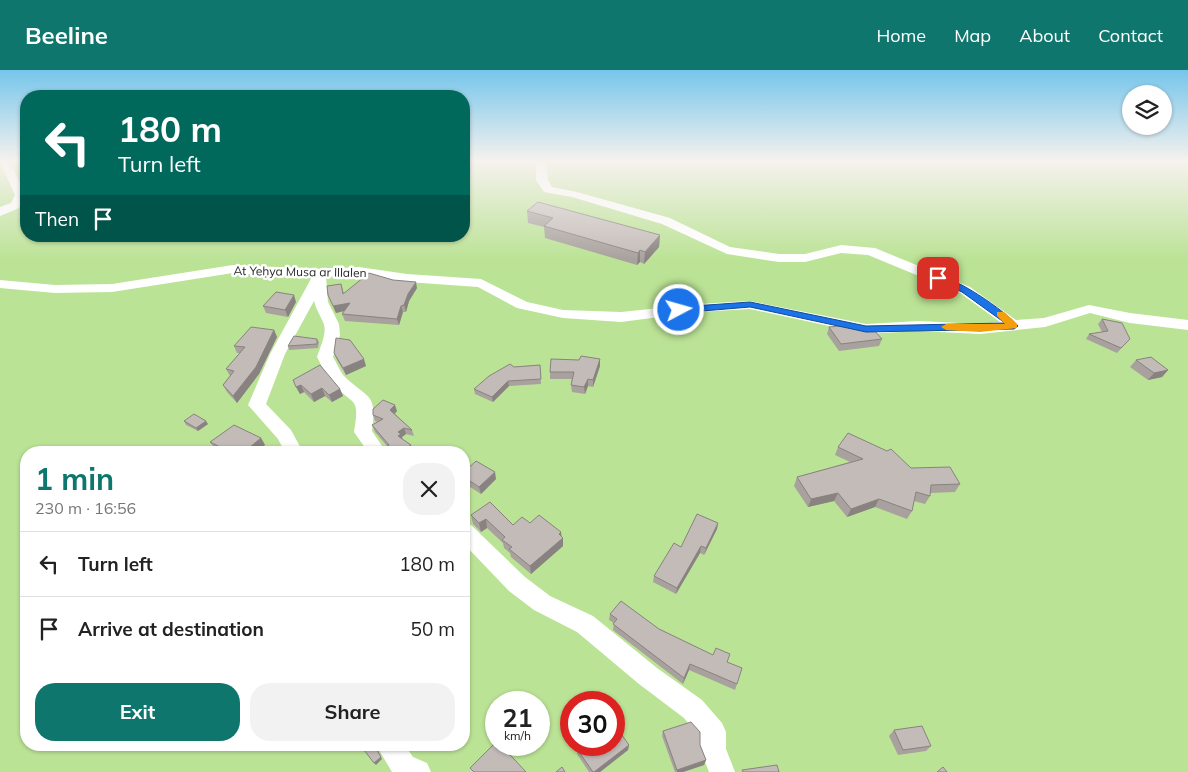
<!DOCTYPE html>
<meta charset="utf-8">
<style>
:root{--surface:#fff;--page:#f2f2f2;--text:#222;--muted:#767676;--line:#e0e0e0;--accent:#0f766e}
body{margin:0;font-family:Mulish,sans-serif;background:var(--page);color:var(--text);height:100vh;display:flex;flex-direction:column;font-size:19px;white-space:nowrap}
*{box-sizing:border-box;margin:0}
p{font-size:16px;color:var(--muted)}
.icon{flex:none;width:28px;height:28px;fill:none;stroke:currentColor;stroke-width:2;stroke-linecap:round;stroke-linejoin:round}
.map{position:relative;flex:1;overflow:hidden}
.panel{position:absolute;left:20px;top:376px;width:450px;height:305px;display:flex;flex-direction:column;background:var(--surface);border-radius:20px;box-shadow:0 1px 4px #0004}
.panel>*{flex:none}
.top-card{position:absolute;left:20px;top:20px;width:450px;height:152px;border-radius:20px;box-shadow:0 1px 4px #0004;background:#00695c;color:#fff;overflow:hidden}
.controls{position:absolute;left:1122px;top:15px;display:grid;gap:10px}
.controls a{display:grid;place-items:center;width:50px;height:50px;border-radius:50%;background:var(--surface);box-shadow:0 1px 4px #0004;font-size:25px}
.speed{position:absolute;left:485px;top:621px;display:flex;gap:10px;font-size:25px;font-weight:700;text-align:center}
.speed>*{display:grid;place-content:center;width:65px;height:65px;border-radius:50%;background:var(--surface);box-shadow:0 1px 4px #0004;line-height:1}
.speed small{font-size:12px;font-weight:400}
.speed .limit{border:8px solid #d22;background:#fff;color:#111}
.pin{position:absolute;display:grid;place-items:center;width:42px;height:42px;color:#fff;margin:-21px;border-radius:10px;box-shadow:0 2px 8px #0006}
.me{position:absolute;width:55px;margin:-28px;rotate:84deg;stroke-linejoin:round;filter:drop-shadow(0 0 4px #0008)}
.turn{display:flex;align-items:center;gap:18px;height:105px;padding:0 15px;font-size:22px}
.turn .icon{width:65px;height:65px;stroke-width:2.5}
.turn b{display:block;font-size:35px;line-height:42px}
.then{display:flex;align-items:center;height:48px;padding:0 15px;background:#0003;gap:10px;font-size:19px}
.round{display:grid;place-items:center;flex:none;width:52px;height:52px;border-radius:20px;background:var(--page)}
.head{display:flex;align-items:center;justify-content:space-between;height:85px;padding:0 15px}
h1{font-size:30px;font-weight:700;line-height:38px;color:var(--accent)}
.action{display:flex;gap:10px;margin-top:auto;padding:10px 15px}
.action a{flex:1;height:58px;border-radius:20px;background:var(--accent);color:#fff;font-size:20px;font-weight:700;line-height:58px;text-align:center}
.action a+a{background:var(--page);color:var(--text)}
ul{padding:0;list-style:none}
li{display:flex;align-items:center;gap:15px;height:65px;padding:0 15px;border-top:1px solid var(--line)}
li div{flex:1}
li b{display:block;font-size:19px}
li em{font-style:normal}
header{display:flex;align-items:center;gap:30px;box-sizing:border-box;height:70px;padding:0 25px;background:var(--accent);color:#fff}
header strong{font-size:24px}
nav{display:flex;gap:28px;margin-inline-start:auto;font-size:18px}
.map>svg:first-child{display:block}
.green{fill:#bbe395;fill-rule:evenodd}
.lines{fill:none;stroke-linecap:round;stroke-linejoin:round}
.street{fill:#fff;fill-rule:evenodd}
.wall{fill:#a8a19d}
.shaded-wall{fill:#888380}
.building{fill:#c3bbb7;stroke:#888380}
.route{fill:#1a73e8;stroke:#114b97}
.slow{fill:#f59e0b}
.labels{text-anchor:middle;stroke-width:5;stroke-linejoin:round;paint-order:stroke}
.street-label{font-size:12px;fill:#282828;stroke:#fff}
</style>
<header>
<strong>Beeline</strong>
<nav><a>Home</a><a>Map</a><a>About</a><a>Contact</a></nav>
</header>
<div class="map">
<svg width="1188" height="702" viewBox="0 0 1188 702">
<rect width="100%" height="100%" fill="#ebe1da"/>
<path class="green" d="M0,92H26V166H464V92H1188V702H0ZM26,382H464V675H26ZM496,632H539V675H496ZM571,632H614V675H571Z"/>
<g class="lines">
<g class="street">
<path d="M0,92H9L26,123L19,138L0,146V137L11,133L15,125Z"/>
<path d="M536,92H546L548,110L552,117L577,122L670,148L730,177L779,184H805L841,175L875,178L970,217L1016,250L1044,248L1089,235L1130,243L1188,250V260L1130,253L1090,243L1045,257L980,264L919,261L866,264L750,239L698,242L621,252L563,248L517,238L478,217L407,212L359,205L326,207L328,232L339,254L340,265L333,287C337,293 340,302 345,307C369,330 377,322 372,361L386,382H368L354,362C360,325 354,337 333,314C326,307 322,296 317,287C320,277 328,262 323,252C320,245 316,239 314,231L285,284L266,334L291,360L303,382H285L278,369L248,335L270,284L312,207L233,203L112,222L55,223L0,218V210L55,215L112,214L233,195L321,199L359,197L407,204L481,209L527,232L563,240L621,242L698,234L750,231L866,254L919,251L980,254L1000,252L960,223L868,185L841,183L805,192H779L727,184L662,154L572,127L544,122L536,110Z"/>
<path d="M464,453L471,455L525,507L550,526L593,546L657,598L702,630L722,653L726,662V679L735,702H709L700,679V667L684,648L639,614L577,562L534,540L509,521L464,474Z"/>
<path d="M376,675H405L413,687L427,693L431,702H392Z"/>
</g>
</g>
<g class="wall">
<path d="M527,141L660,165L659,177L644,194L640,192L637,195L545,168L544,157L528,153Z"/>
<path d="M341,214L344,223L417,218L409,231L406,242H403L399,255L345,251L342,244L344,241L336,243L328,225Z"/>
<path d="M296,232L288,247L266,243L263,236Z"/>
<path d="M1102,249L1130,269L1117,283L1086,269L1089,264L1102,262L1098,254Z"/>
<path d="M829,257L853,259L882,269L879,276L839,281L827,264Z"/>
<path d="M274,260L277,267L259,304L237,333L227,322L223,315L230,306L226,299L240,283H237L234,276Z"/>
<path d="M317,269L319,272L318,278L289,280L288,276Z"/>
<path d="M334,283L366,296L346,305L337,290Z"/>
<path d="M1136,290L1168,300L1162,307L1148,310L1130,297Z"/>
<path d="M540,295L541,314L509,316L493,332L475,324L474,319L514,297Z"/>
<path d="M600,296L593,317L588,316L585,324L572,322L571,315L572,309H550V302Z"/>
<path d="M293,310L340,319L343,326L332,332L325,326L314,332L304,322L300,324Z"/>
<path d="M397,341L395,344L412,360L414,366L406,364L402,367V369L412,381L410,382H385L384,379L387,376L375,362L372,355L378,352L375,351L373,345Z"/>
<path d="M184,351L208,354L198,361L186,355Z"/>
<path d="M261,368L265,375L256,382H221L215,379L210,372Z"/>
<path d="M838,377L911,398L960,414L955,422L930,423V426L925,434L914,431L912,441L907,449L875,437L847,447L834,431L808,437L794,416L797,407L850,392L835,385Z"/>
<path d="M464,402L496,409L481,424L464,413Z"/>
<path d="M471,445L513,455L530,453L562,467L563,468V476L531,504L511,487L510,483L504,478L503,473L487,458L481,462L473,454Z"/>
<path d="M718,453L717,459L704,485L700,483L676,524L653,512L654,506L681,477Z"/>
<path d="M610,544L659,559L727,592L737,614L735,620L689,600L683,614L613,560L614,553L609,550Z"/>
<path d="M894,660L931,676L926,681L898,685L889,666Z"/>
<path d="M663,661L700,675L706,690L704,695L683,702H675L662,666Z"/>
<path d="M629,675L628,680L600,702H589L577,684V679Z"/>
</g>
<g class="shaded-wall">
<path d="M660,165L659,177L644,194L645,182Z"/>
<path d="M640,180V192L637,195L638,183Z"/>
<path d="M416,212L417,218L409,231L406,242L404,235L408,224Z"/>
<path d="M294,225L296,232L288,247L285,240Z"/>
<path d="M350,233L352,239L336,243L333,236Z"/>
<path d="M401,236L403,242L399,255L397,249Z"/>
<path d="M274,260L277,267L259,304L237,333L233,326Z"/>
<path d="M364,289L366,296L346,305L343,298Z"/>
<path d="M600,289V296L593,317V310Z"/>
<path d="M1168,300L1162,307L1148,310L1154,303Z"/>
<path d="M588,309V316L585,324L584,317Z"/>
<path d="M508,311L509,316L493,332L492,327Z"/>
<path d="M301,315L304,322L300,324L296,317Z"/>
<path d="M322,318L325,326L314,332L311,324Z"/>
<path d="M340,319L343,326L332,332L329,325Z"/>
<path d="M395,335L397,341L392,346L390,340Z"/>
<path d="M206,351L208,354L198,361L196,358Z"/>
<path d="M404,358L406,364L402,367L403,370L398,366V362Z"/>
<path d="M261,368L265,375L256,382H244Z"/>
<path d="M411,375L412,381L410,382H400Z"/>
<path d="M495,402L496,409L481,424L479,417Z"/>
<path d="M838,423L834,431L808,437L811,429Z"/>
<path d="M879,429L875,437L847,447L851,439Z"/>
<path d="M486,449L487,458L481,462L479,453Z"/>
<path d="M718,453L717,459L704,485L706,478Z"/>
<path d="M561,462L562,469L563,468V476L531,504L530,496Z"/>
<path d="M701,476L700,483L676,524L677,518Z"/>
<path d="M690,594L689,600L683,614L684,608Z"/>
<path d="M374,675L382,689L376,695L374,693Z"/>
<path d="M629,675L628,680L600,702H594Z"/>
<path d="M706,690L704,695L683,702H677V700Z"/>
</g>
<g class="building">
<path d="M538,132L660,165L645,182L640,180L638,183L544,156L553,148L527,141Z"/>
<path d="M369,203L393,210L416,212L408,224L404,235L401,236L397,249L342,244L350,233L333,236L328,225L327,216L341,214L343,224Z"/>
<path d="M276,222L294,225L285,240L263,236Z"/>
<path d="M1102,249L1122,253L1130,269L1121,278L1089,264L1108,261Z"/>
<path d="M849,255L853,259H873L882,269L841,274L829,257Z"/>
<path d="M251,257L274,260L256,297L233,326L223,315L234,301L226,299L245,277L234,276Z"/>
<path d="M294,266L317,269V274L288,276Z"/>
<path d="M336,268L350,270L364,289L343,298L334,283Z"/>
<path d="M581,286L600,289L593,310L588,309L584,317L571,315L574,302H550L551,289L579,290Z"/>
<path d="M1151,287L1168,300L1154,303L1136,290Z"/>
<path d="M510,294L514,297L540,295L541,309L508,311L492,327L474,319L489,306Z"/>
<path d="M320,295L340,319L329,325L322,318L311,324L301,315L296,317L293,310Z"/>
<path d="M383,330L395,335L390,340L412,360L404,358L398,362L401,364L398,366L411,375L400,382H389L384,379L389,375L372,355L383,349L373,345V339Z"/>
<path d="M194,344L206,351L196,358L184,351Z"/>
<path d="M234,355L261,368L244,382H227L224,379L210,372Z"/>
<path d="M848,363L887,381L891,379L911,398L950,397L960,414L931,415L930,426L916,422L912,441L879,429L851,439L838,423L811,429L797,407L863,389L838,377Z"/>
<path d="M476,391L495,402L479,417L464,407V402Z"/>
<path d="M490,432L513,455L522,447L530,453L539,445L561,462L559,464L563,468L530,496L509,479L512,477L502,470L505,467L486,449L479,453L471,445Z"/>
<path d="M697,444L718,453L706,478L701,476L677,518L654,506L674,473L681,477Z"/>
<path d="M621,531L659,559L713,585L716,578L730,584L727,592L742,598L737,614L690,594L684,608L613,554L617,549L610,544Z"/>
<path d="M691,652L700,662V675L706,690L677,700L663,661Z"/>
<path d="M614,654L629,675L594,702H593L577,679L582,675H614Z"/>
<path d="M922,656L931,676L903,680L894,660Z"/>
<path d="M496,672V675H501L526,702H474L470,698Z"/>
<path d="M370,675H374L381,687L374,693L364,680Z"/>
<path d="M777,695L779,702H743L742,700Z"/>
<path d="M562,697L565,702H556Z"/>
<path d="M943,697L947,702H937Z"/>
</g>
<linearGradient id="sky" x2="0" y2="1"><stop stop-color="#76c5eb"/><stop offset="0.48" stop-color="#f6f2ee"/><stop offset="1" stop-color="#f6f2ee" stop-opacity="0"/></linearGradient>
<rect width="1188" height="190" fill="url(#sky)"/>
<path class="route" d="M935,206C952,204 1007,242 1018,256L1014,259L866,262L750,237L679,243L674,240L679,237L750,232L866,256L1005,253L962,222L935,210Z"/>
<path class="slow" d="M997,242H1004L1017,254V258L980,262L946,260L941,257L946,254H1005L997,246Z"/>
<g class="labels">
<g class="street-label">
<text transform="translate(300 202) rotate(1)" y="4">At Yeḥya Musa ar Illalen</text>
</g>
</g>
</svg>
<div class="controls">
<a><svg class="icon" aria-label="layers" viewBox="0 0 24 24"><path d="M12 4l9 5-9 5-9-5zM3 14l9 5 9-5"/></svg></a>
</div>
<div class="speed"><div>21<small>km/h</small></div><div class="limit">30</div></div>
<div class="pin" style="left:938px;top:208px;background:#d93025"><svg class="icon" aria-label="arrive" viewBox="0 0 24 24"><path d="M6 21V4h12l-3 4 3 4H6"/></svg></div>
<svg class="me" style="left:679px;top:240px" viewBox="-20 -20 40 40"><circle r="17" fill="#1a73e8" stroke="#fff" stroke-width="3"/><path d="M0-11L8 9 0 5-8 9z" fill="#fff"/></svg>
<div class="top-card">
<div class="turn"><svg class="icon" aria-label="left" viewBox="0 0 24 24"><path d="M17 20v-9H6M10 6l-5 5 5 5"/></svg><div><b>180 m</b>Turn left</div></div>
<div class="then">Then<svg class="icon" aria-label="arrive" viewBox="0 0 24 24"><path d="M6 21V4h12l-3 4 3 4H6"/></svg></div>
</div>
<section class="panel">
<div class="head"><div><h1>1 min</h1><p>230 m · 16:56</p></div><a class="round"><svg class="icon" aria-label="close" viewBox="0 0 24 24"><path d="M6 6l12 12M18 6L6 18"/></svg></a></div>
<ul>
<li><svg class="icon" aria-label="left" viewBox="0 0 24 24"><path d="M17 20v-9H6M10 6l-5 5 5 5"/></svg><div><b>Turn left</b></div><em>180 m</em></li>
<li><svg class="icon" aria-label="arrive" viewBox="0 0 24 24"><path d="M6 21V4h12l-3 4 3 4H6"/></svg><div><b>Arrive at destination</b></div><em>50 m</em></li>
</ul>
<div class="action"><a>Exit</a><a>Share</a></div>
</section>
</div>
